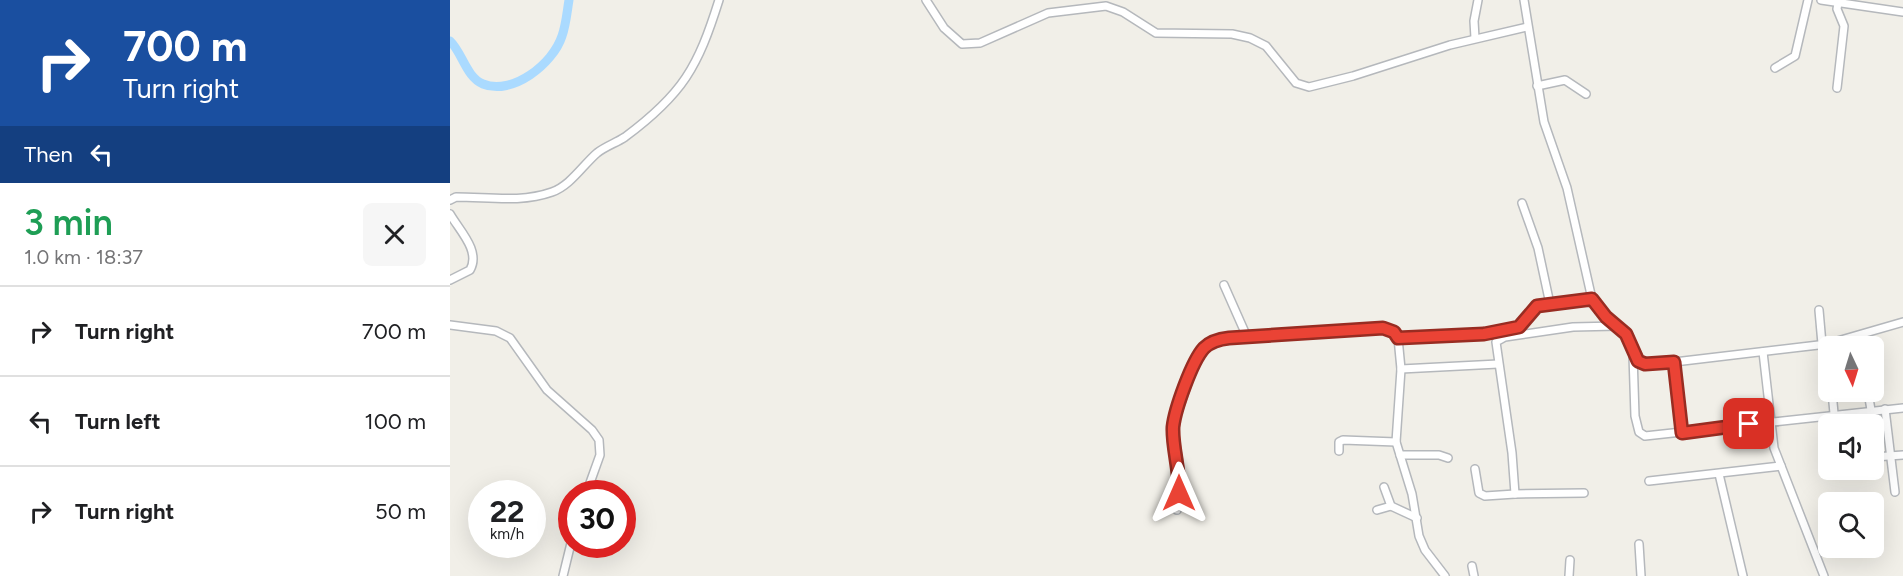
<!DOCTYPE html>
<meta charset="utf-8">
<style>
:root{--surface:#fff;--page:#f6f6f6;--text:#202124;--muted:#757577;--line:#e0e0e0}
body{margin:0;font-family:Figtree,sans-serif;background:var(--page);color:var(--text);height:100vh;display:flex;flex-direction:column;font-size:22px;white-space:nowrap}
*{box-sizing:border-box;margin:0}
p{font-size:20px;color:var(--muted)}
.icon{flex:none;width:33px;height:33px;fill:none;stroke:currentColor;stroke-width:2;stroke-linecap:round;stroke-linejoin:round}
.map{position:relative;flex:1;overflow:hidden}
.panel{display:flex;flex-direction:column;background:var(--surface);width:450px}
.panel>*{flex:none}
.guide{background:#1a4fa0;color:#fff;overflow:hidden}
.needle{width:39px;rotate:176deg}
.buttons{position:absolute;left:1368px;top:336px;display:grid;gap:12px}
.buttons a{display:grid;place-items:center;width:66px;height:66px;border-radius:9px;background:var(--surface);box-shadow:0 6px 24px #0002;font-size:30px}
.speed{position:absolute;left:18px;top:480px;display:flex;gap:12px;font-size:30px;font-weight:700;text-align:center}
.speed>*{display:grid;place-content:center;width:78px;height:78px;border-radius:50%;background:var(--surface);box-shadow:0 6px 24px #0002;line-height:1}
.speed small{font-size:15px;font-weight:400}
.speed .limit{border:9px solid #d22;background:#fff;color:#111}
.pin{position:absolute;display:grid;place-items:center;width:51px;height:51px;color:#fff;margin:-26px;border-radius:12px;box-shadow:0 3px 9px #0006}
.me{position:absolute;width:66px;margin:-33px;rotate:0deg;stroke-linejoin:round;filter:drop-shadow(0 0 4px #0008)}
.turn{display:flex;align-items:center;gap:21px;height:126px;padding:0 24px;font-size:27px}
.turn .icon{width:78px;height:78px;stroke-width:2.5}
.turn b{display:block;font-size:42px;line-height:51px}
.then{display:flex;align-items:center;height:57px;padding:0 24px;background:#0003;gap:12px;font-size:22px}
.round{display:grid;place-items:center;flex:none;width:63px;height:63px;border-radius:9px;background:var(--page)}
.headline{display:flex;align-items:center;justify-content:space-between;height:102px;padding:0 24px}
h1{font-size:36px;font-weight:600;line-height:45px;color:#1e9e55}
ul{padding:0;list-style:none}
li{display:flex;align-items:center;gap:18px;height:90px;padding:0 24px;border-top:2px solid var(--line)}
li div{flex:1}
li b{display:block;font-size:22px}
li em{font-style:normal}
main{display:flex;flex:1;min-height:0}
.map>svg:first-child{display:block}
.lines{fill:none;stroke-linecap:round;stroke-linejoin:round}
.river{stroke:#aadaff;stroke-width:9}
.minor-casing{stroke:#b5b8bc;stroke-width:10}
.minor{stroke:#fff;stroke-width:7}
.route-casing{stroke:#982c22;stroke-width:15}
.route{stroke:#ea4335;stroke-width:10}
</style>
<main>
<section class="panel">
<div class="guide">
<div class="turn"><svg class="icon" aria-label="right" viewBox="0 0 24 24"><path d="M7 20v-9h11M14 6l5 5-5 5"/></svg><div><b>700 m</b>Turn right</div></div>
<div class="then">Then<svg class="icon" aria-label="left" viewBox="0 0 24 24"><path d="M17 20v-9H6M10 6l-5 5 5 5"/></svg></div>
</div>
<div class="headline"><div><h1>3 min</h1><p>1.0 km · 18:37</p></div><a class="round"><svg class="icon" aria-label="close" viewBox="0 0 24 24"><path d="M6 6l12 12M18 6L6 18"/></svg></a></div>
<ul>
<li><svg class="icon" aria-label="right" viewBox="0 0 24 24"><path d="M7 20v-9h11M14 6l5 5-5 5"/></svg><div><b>Turn right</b></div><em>700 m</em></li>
<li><svg class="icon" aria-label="left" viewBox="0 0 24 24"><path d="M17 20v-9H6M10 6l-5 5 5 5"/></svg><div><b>Turn left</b></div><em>100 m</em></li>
<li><svg class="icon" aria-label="right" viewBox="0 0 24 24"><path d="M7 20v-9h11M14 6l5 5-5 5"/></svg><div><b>Turn right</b></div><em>50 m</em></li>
</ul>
</section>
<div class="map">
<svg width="1453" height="576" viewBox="0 0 1453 576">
<rect width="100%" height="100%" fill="#f1efe8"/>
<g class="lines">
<path class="river" d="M0,41C12,52 16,77 33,84C62,96 103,64 112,36C116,25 117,12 119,0"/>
<g class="minor-casing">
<g id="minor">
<path d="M476,0L494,28L512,44L530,43L598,13L656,6L673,12L706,33L782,34L800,38L816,46L846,83L859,87L903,76L1000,45L1077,27"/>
<path d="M1074,0L1094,122L1117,188L1142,299L1156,317L1176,334L1188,361L1216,363L1377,344L1453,322"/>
<path d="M1371,0L1453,12"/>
<path d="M1025,38L1024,21L1028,0"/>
<path d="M1325,68L1345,56L1358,0"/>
<path d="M1087,86L1115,80L1136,94"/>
<path d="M1387,88L1394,26L1387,9L1388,3"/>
<path d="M0,200L6,197C38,197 71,203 102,192C120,186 133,165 147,153C156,146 166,143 175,137C233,94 248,67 269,0"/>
<path d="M1072,203L1088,248L1100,304"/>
<path d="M0,214C9,230 31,251 20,270L0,280"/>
<path d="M774,285L797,337"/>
<path d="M1369,310L1372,344"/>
<path d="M0,325L46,331L60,338L97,390L142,430L149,440L150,455L136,494"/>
<path d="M1411,336L1412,346"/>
<path d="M948,338L951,369L946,442L962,494L969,536L975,550L995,576"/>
<path d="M1377,344L1378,361"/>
<path d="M1313,352L1324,448L1374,576"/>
<path d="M1183,355L1185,416L1189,432L1195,436L1453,408"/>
<path d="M1224,362L1232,433"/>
<path d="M951,369L1048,364"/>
<path d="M1382,392L1385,424"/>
<path d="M1418,392L1421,410"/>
<path d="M1435,409L1445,492"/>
<path d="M889,451V442L893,440L946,442"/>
<path d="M950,455H989L998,458"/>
<path d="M1424,457L1453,455"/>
<path d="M1025,469L1029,493L1035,496L1065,494"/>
<path d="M1393,470L1394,475"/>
<path d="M1269,474L1293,576"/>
<path d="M1199,481L1331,466"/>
<path d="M934,487L941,506L967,518"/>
<path d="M1134,493L1065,494L1062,453L1046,342L1055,337L1123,327L1167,326"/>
<path d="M727,510L729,464L723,426L742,371L755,347L763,341L779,338L934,328L944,332L948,338L1034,334L1071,326L1087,306L1142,299"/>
<path d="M927,510L941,506"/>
<path d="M1189,544L1191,576"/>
<path d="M1022,566L1024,576"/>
<path d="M113,576L122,539"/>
<path d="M1119,576L1120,560"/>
</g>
</g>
<use href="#minor" class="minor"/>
</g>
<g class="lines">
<g class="route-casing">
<path id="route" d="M729,493C730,470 722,447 723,427C725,409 742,361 754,348C761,341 770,339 779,338L933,328L944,332L948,338L1034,334L1069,327L1087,306L1142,299L1156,317L1176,334L1188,361L1195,364L1224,362L1232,433L1299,424"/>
</g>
<use href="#route" class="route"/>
</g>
</svg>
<div class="buttons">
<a><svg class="needle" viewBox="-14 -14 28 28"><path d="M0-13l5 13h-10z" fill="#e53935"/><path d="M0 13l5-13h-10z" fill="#757577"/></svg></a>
<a><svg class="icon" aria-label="sound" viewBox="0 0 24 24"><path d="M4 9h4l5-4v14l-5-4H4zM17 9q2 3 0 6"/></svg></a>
<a><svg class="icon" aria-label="search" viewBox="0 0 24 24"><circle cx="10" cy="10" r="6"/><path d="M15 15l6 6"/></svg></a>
</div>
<div class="speed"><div>22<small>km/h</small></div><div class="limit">30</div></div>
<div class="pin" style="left:1299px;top:424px;background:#d93025"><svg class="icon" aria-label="arrive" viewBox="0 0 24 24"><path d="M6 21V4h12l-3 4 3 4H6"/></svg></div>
<svg class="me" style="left:729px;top:493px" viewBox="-20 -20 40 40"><path d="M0-17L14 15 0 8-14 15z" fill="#ea4335" stroke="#fff" stroke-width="4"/></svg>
</div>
</main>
